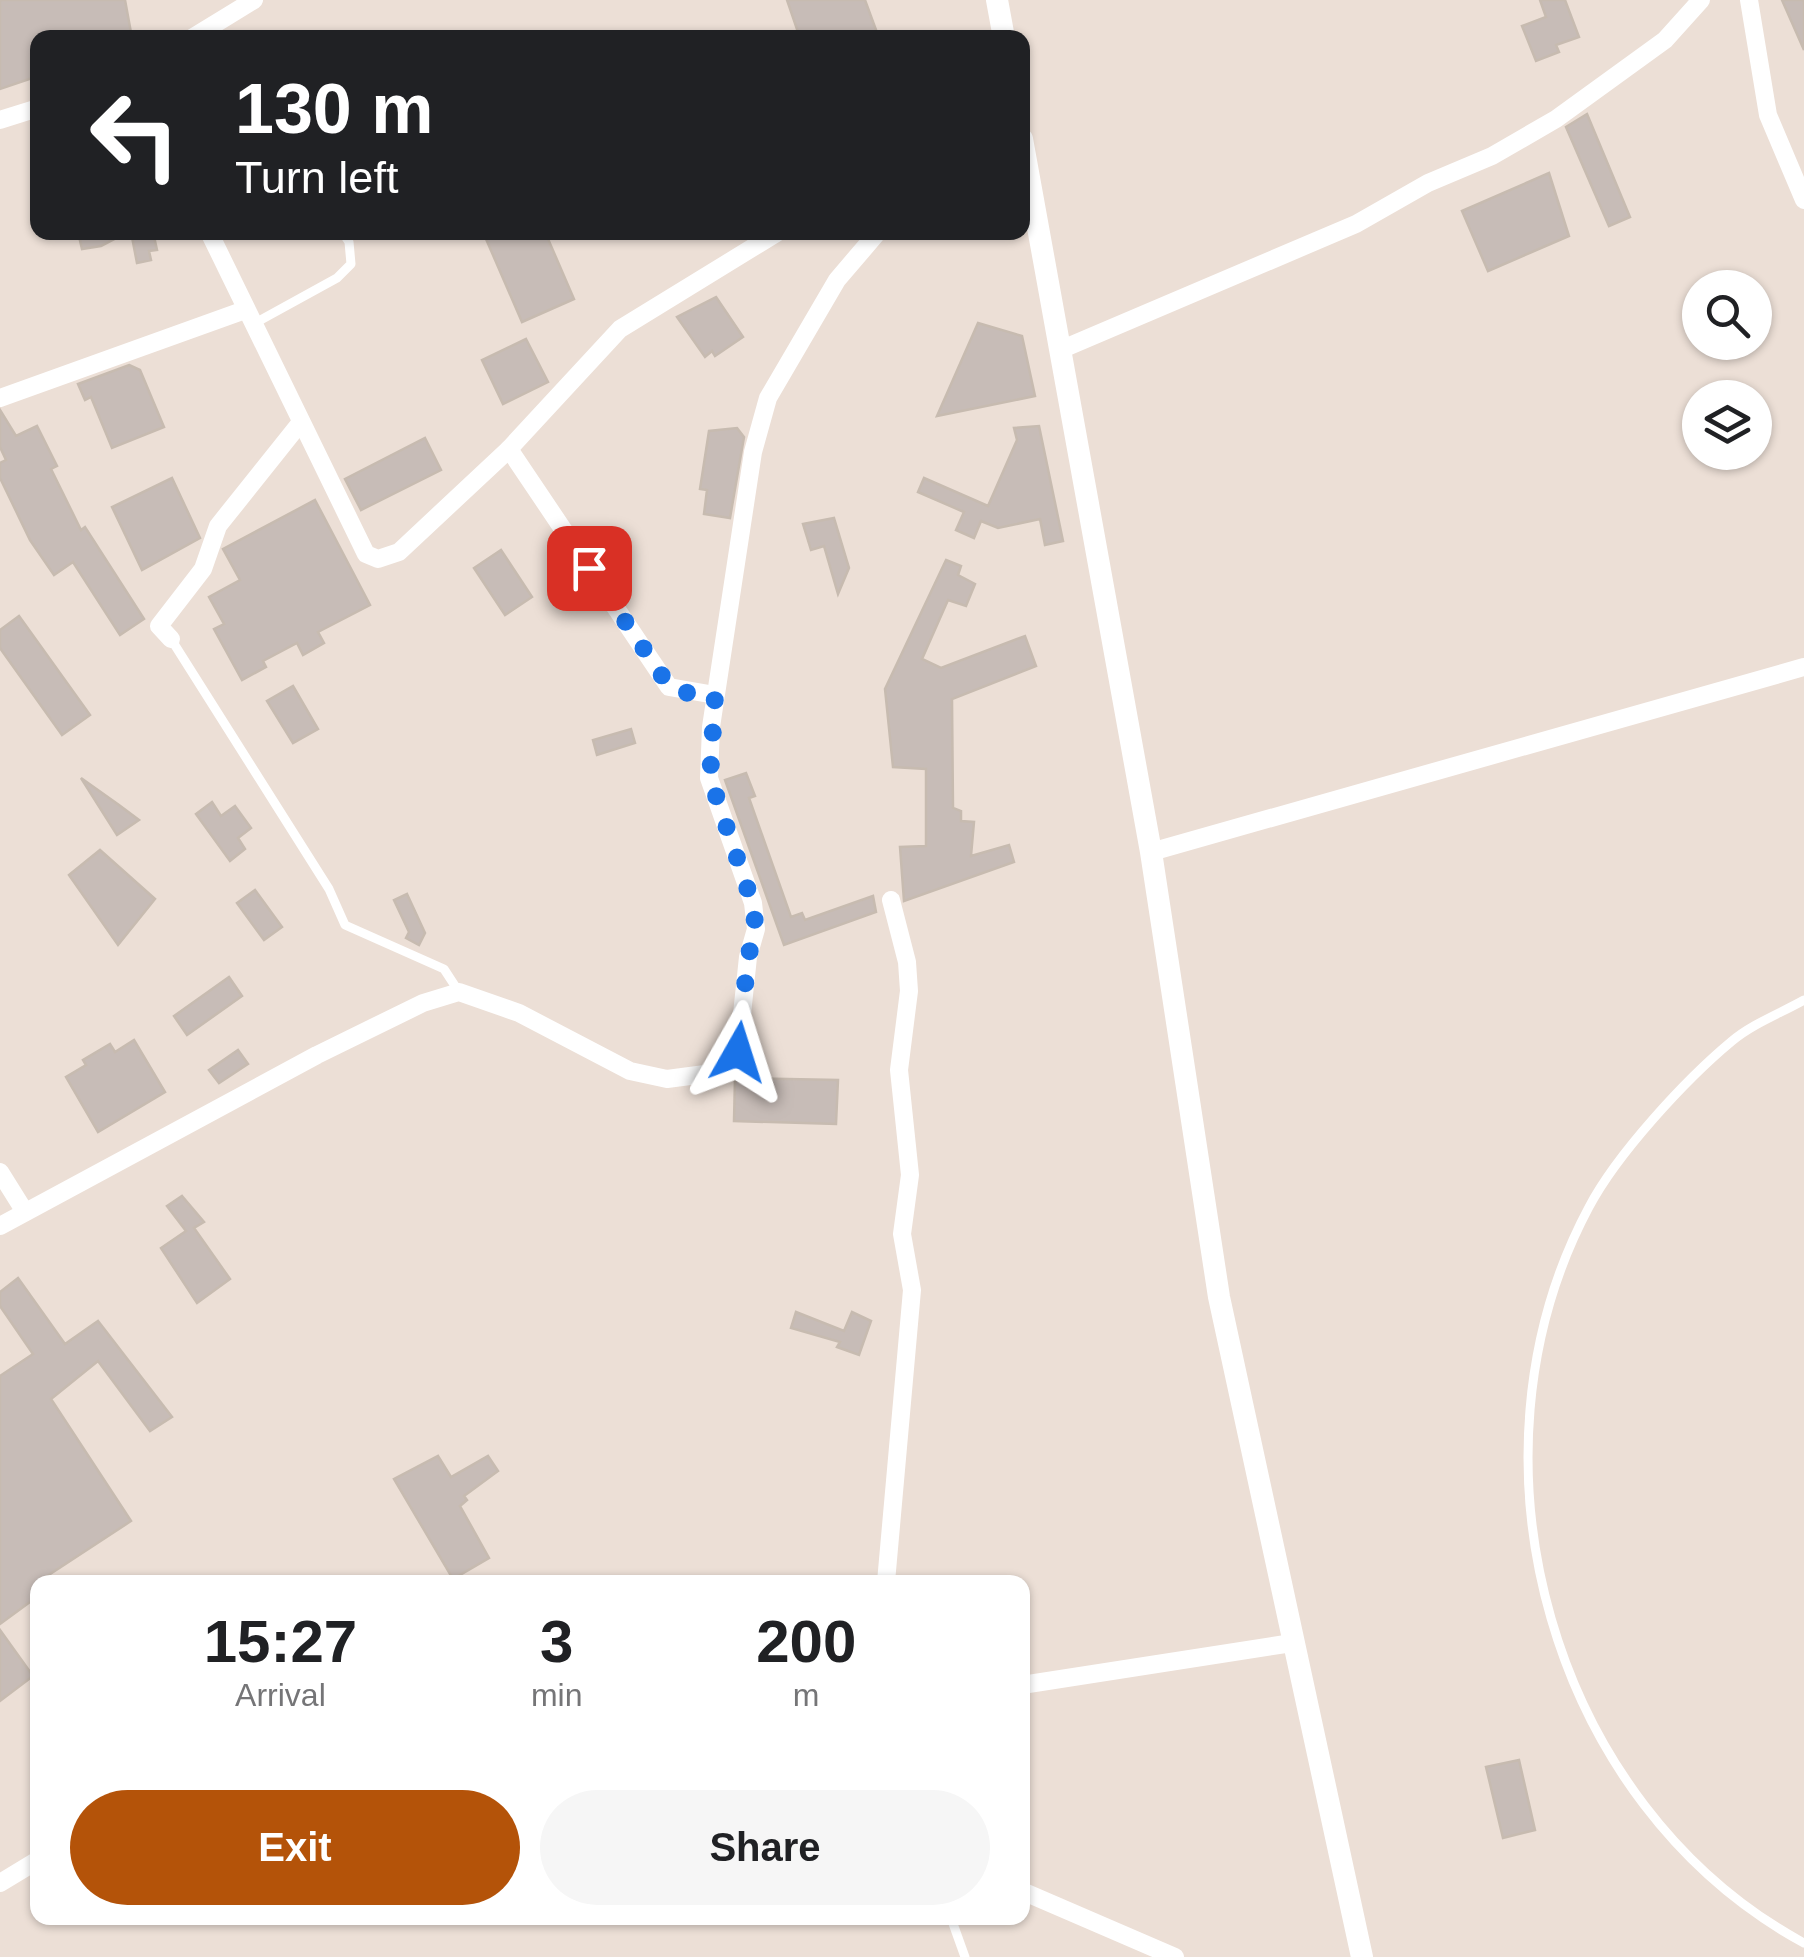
<!DOCTYPE html>
<style>
:root{--surface:#fff;--page:#f6f6f6;--text:#202124;--muted:#757577;--accent:#b45309}
body{margin:0;font-family:Arial,sans-serif;background:var(--page);color:var(--text);height:100vh;display:flex;flex-direction:column;font-size:38px;white-space:nowrap}
*{box-sizing:border-box;margin:0}
p{font-size:32px;color:var(--muted)}
.icon{flex:none;width:55px;height:55px;fill:none;stroke:currentColor;stroke-width:2;stroke-linecap:round;stroke-linejoin:round}
.map{position:relative;flex:1;overflow:hidden}
.details{position:absolute;left:30px;top:1575px;width:1000px;height:350px;display:flex;flex-direction:column;background:var(--surface);border-radius:20px;box-shadow:0 2px 8px #0004}
.details>*{flex:none}
.hud{position:absolute;left:30px;top:30px;width:1000px;height:210px;border-radius:20px;box-shadow:0 2px 8px #0004;background:#202124;color:#fff;overflow:hidden}
.buttons{position:absolute;left:1682px;top:270px;display:grid;gap:20px}
.buttons a{display:grid;place-items:center;width:90px;height:90px;border-radius:50%;background:var(--surface);box-shadow:0 2px 8px #0004;font-size:50px}
.pin{position:absolute;display:grid;place-items:center;width:85px;height:85px;color:#fff;margin:-42px;border-radius:20px;box-shadow:0 5px 15px #0006}
.me{position:absolute;width:110px;margin:-55px;rotate:6deg;stroke-linejoin:round;filter:drop-shadow(0 0 8px #0008)}
.turn{display:flex;align-items:center;gap:35px;height:210px;padding:0 40px;font-size:45px}
.turn .icon{width:130px;height:130px;stroke-width:2.5}
.turn b{display:block;font-size:70px;line-height:85px}
.eta{display:flex;justify-content:space-evenly;align-items:center;height:170px;text-align:center}
.eta b{font-size:60px;font-weight:600;line-height:70px}
.cta{display:flex;gap:20px;margin-top:auto;padding:20px 40px}
.cta a{flex:1;height:115px;border-radius:60px;background:var(--accent);color:#fff;font-size:40px;font-weight:600;line-height:115px;text-align:center}
.cta a+a{background:var(--page);color:var(--text)}
.map>svg:first-child{display:block}
.building{fill:#c7bcb7;stroke:#c7bbb0;stroke-width:2.5}
.lines{fill:none;stroke-linecap:round;stroke-linejoin:round}
.lane{stroke:#fff;stroke-width:9}
.street{stroke:#fff;stroke-width:18}
.secondary{stroke:#fff;stroke-width:22}
.route{stroke:#1a73e8;stroke-width:18;stroke-dasharray:0 32.4}
</style>
<div class="map">
<svg width="1804" height="1957" viewBox="0 0 1804 1957">
<rect width="100%" height="100%" fill="#ecdfd6"/>
<g class="building">
<path d="M0,0H125L132,38H38V76L0,89Z"/>
<path d="M787,0H865L879,38H800Z"/>
<path d="M1540,0H1565L1579,37L1556,45L1559,52L1536,61L1522,26L1546,17Z"/>
<path d="M1782,0H1804V50Z"/>
<path d="M1587,114L1630,217L1609,226L1566,127Z"/>
<path d="M1549,173L1569,236L1488,271L1462,211Z"/>
<path d="M78,232H128L101,246L82,249Z"/>
<path d="M131,232H153L157,250L149,251L151,260L137,263Z"/>
<path d="M483,232H545L574,299L522,322Z"/>
<path d="M716,297L743,337L715,356L712,351L705,357L677,317Z"/>
<path d="M978,323L1022,336L1035,396L937,416Z"/>
<path d="M526,339L548,382L503,404L482,360Z"/>
<path d="M129,365L140,370L164,427L112,448L91,397L85,400L78,384Z"/>
<path d="M0,410L16,436L37,426L57,466L51,469L81,530L85,527L144,619L120,635L73,562L54,575L30,540L0,478V463L6,460L0,447Z"/>
<path d="M1039,426L1063,541L1045,545L1040,519L998,528L981,521L974,538L956,530L964,512L918,492L924,478L988,506L1017,440L1014,428Z"/>
<path d="M737,428L744,437L730,518L704,514L707,490L700,489L709,431Z"/>
<path d="M425,438L441,470L361,510L345,479Z"/>
<path d="M172,478L200,538L142,570L112,507Z"/>
<path d="M315,500L370,605L318,632L324,643L303,655L297,643L263,661L266,667L242,680L214,629L224,624L209,597L240,580L223,549Z"/>
<path d="M834,518L849,568L838,594L824,546L811,550L803,524Z"/>
<path d="M501,550L532,597L505,615L474,568Z"/>
<path d="M946,560L961,566L958,575L975,584L966,606L948,600L922,659L941,668L1025,636L1036,666L952,699L953,808L961,811V821L974,822L971,856L1009,845L1014,862L904,901L900,847L926,846V769L893,767L885,689Z"/>
<path d="M19,616L90,715L62,735L0,648V630Z"/>
<path d="M293,686L318,729L293,743L267,701Z"/>
<path d="M631,729L635,743L597,755L593,740Z"/>
<path d="M746,773L755,796L749,798L791,917L802,913L805,920L873,896L876,912L784,945L725,780Z"/>
<path d="M81,778L119,805L139,820L117,835Z"/>
<path d="M212,802L221,816L235,806L251,828L238,838L245,849L230,861L196,814Z"/>
<path d="M100,850L155,899L118,945L69,875Z"/>
<path d="M255,890L282,927L264,940L237,903Z"/>
<path d="M407,894L425,933L419,945L406,938L409,932L394,900Z"/>
<path d="M229,977L242,996L187,1035L174,1016Z"/>
<path d="M134,1040L165,1092L98,1132L66,1077L86,1065L83,1060L110,1044L115,1052Z"/>
<path d="M238,1050L248,1064L219,1083L209,1070Z"/>
<path d="M735,1078L838,1080L836,1124L734,1121Z"/>
<path d="M182,1196L204,1222L194,1228L230,1279L197,1303L161,1248L186,1231L167,1206Z"/>
<path d="M18,1278L65,1344L98,1321L172,1417L150,1431L98,1361L51,1399L131,1521L38,1582V1596L0,1624V1376L33,1354L0,1306V1292Z"/>
<path d="M796,1312L844,1331L852,1312L871,1321L859,1355L837,1347L840,1342L791,1328Z"/>
<path d="M438,1456L451,1477L488,1456L498,1471L464,1496L467,1500L460,1506L489,1558L453,1579L394,1479Z"/>
<path d="M0,1630L33,1676L0,1701Z"/>
<path d="M1519,1760L1535,1830L1503,1838L1486,1767Z"/>
</g>
<g class="lines">
<g class="lane">
<path d="M255,323L337,278L351,264L349,242L342,232"/>
<path d="M171,639L329,889L345,925L444,969L459,992"/>
<path d="M1804,1000C1781,1013 1752,1024 1732,1041C1685,1080 1617,1154 1589,1207C1454,1459 1551,1806 1804,1943"/>
<path d="M951,1918L965,1957"/>
</g>
<g class="street">
<path d="M1749,0L1768,115L1804,200"/>
<path d="M192,38L254,0"/>
<path d="M0,120L38,108"/>
<path d="M209,232L366,554L378,559L399,552L509,449L620,329L778,232"/>
<path d="M1060,350L1356,224L1428,183L1492,156L1556,119L1665,40L1701,0"/>
<path d="M0,398L245,310"/>
<path d="M509,449L669,687L715,695"/>
<path d="M171,639L159,626L203,569L218,526L301,422"/>
<path d="M1151,852L1804,667"/>
<path d="M0,1172L25,1212"/>
<path d="M0,1226L317,1055L423,1003L459,992L519,1013L630,1071L667,1079L705,1074L721,1070L738,1052L748,957L756,929L753,903L709,778L711,727L753,452L768,398L837,280L878,232"/>
<path d="M886,1582L912,1290L902,1234L910,1175L899,1070L909,991L907,962L891,900"/>
<path d="M1022,1685L1292,1643"/>
<path d="M0,1883L38,1860"/>
<path d="M1022,1891L1175,1957"/>
</g>
<g class="secondary">
<path d="M997,0L1004,38"/>
<path d="M1022,139L1151,852L1219,1297L1362,1957"/>
</g>
</g>
<g class="lines">
<path class="route" d="M589,568L669,686L681,692L715,696L710,778L752,902L756,929L748,957L738,1052"/>
</g>
</svg>
<div class="buttons">
<a><svg class="icon" aria-label="search" viewBox="0 0 24 24"><circle cx="10" cy="10" r="6"/><path d="M15 15l6 6"/></svg></a>
<a><svg class="icon" aria-label="layers" viewBox="0 0 24 24"><path d="M12 4l9 5-9 5-9-5zM3 14l9 5 9-5"/></svg></a>
</div>
<div class="pin" style="left:589px;top:568px;background:#d93025"><svg class="icon" aria-label="arrive" viewBox="0 0 24 24"><path d="M6 21V4h12l-3 4 3 4H6"/></svg></div>
<svg class="me" style="left:738px;top:1052px" viewBox="-20 -20 40 40"><path d="M0-17L14 15 0 8-14 15z" fill="#1a73e8" stroke="#fff" stroke-width="4"/></svg>
<div class="hud">
<div class="turn"><svg class="icon" aria-label="left" viewBox="0 0 24 24"><path d="M17 20v-9H6M10 6l-5 5 5 5"/></svg><div><b>130 m</b>Turn left</div></div>
</div>
<section class="details">
<div class="eta">
<div><b>15:27</b><p>Arrival</p></div>
<div><b>3</b><p>min</p></div>
<div><b>200</b><p>m</p></div>
</div>
<div class="cta"><a>Exit</a><a>Share</a></div>
</section>
</div>
